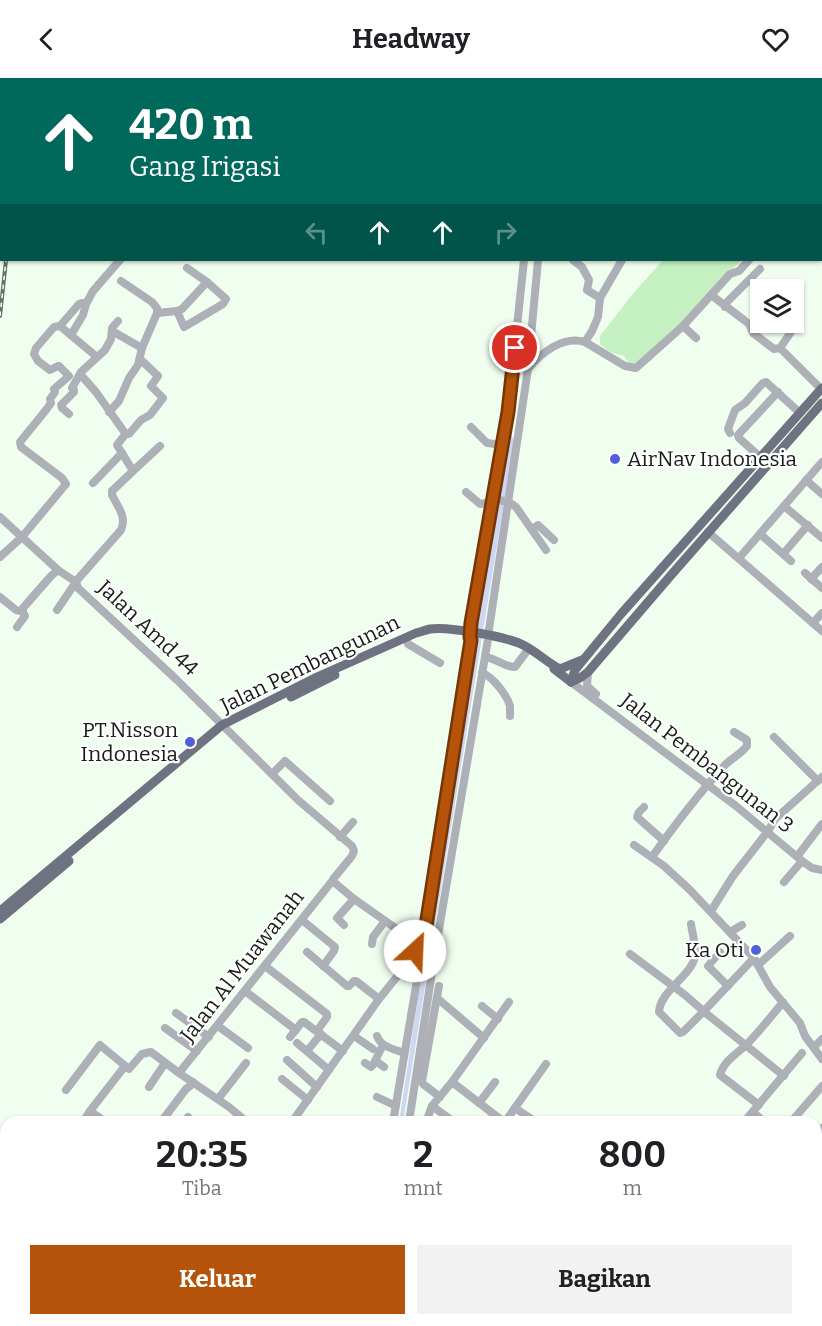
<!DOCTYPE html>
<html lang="id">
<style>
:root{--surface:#fff;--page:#f2f2f2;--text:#202124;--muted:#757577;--accent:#b45309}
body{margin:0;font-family:Bitter,serif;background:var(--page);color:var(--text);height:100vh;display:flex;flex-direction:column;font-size:22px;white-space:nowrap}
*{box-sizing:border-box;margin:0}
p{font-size:20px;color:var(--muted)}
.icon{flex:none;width:33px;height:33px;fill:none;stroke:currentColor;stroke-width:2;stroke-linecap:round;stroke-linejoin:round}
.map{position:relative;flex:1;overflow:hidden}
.side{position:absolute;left:0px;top:1038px;width:822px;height:210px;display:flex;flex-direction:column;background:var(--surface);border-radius:18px 18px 0 0;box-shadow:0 2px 4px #0004}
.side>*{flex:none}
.banner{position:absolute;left:0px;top:0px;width:822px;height:183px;box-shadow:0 2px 4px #0004;background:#00695c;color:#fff;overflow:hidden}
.tools{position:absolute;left:750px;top:201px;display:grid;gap:12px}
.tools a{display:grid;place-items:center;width:54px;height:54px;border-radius:0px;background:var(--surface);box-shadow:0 2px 4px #0004;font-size:30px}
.pin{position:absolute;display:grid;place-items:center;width:51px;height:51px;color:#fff;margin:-26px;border:3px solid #fff;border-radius:50%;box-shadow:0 2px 6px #0007}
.me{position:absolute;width:66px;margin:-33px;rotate:25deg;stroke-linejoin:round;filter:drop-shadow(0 0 4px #0008)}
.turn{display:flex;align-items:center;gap:21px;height:126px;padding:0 30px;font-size:27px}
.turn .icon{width:78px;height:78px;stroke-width:2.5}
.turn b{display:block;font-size:42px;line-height:51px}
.lanes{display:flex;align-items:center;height:57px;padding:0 30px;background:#0003;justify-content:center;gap:30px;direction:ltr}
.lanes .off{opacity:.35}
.eta{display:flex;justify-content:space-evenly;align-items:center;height:102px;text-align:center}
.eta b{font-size:36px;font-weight:700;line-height:42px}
.action{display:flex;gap:12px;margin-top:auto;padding:12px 30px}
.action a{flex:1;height:69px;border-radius:0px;background:var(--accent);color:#fff;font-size:24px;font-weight:700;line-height:69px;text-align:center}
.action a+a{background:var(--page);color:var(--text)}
header{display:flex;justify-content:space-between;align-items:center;height:78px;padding:0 30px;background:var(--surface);font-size:27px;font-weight:700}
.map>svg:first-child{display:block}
.green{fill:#c5f0c1}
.water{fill:#cdd6f2}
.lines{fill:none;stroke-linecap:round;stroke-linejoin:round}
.river{stroke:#cdd6f2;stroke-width:9}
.minor{stroke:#aeb0b8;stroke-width:8}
.major{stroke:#6f7381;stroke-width:9}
.rail-casing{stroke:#687168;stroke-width:4}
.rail{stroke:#fff;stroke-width:1.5;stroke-dasharray:4.5;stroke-linecap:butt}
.route-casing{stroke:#753606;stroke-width:15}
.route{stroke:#b45309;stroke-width:10}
.poi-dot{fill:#4e61d7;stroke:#fff;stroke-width:2}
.labels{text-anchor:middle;stroke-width:4.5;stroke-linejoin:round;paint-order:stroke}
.poi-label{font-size:21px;fill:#181d18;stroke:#fff;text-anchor:end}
.street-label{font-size:21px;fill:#181d18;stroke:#fff}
</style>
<header><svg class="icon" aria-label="back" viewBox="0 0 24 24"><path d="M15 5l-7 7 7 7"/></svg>Headway<svg class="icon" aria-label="heart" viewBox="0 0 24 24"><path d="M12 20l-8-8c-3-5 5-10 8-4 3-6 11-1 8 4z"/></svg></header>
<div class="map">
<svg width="822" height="1248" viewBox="0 0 822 1248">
<rect width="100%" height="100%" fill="#f0feef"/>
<g class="green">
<path d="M663,182H742L714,208L677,252L652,275V282L633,292L624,278L610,274L600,266V258L632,217Z"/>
<path d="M108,1242H193L199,1248H114Z"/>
</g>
<path class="water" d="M509,352L514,363L403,1044H399L436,804Z"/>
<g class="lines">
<path class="river" d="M498,422L503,379"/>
<g class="minor">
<path d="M544,2V0"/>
<path d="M558,2V0"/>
<path d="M743,2L744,0"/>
<path d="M820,31L822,30"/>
<path d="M820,117L822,115"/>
<path d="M820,132L822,134"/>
<path d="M820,146L822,144"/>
<path d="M573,182L582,189L589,202L587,212L600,220"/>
<path d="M711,217L744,242L749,246L753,255L774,271L780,270L791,254L790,250L786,244"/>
<path d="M725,229V226L760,191"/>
<path d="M177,233L184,249L223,226L226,221L207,204L187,190"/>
<path d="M157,235L177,233L182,231L207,204"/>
<path d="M60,248L97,279"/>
<path d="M683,248L696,260"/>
<path d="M112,253L142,270"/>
<path d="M71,257L83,237L86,226L93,213L120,182"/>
<path d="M585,264L592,253L598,239L600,220L622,182"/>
<path d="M780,270L821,311"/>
<path d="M528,291C541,275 563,257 585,264L625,288L636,290L683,248L730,196L739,193L749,182"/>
<path d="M109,334L119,323L129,300L138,287L142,270L157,235V230L152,224L121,203"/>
<path d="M69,336L62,330L61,327L74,314V312L72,310L81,294L105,272L111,261L112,250L118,243"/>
<path d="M471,349L487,365L503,367"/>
<path d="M730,355L728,351L735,332L745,325L763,305L766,304L800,335"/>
<path d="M125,356H129L141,342L150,337L163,320L151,308L158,298L140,281"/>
<path d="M760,379L739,360L738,357L778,314"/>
<path d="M133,393L160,368"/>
<path d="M806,402L822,416"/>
<path d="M93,405L122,375"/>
<path d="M466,414L480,426L485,425L492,428"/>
<path d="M494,421L509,424L516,429L546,472"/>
<path d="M784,428L822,460"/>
<path d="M0,439L58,492"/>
<path d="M532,451L538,447L554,462"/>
<path d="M708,454L822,553"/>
<path d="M760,456L791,483"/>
<path d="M783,476L808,447"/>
<path d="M0,479L22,459L66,406L62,400L21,369L20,364L46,332L51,325L50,321L55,314L54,311L69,298L59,288H58L50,292L38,283L34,276L36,270L54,249L60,248L79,226L82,225L86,226"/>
<path d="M739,480L822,384"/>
<path d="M805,495L822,510"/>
<path d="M811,501L822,489"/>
<path d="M76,504L78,510L177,602L298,722L352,768L354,773L352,778L334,800L333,802L335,805L354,821L414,863L416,868L412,880L420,883"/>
<path d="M0,519L16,532L23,534"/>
<path d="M57,532L78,501L121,452C127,439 118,429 112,417V413L133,393L117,367L124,358L125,355L96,314L80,296"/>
<path d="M813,545L822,535"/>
<path d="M17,549L25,538L23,534V530L51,498L58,492L76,504"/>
<path d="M488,558L528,291L538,182"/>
<path d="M407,563L408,566L440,585"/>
<path d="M485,579C496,580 506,590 515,589L527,573"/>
<path d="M588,594L587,608L596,616"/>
<path d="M482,595C492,598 507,617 510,628C510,630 510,636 510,638"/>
<path d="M571,604L736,728L802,783L812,790L822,792"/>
<path d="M774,659L818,703"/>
<path d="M272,696L285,683L330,723"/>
<path d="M644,729L639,734L637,739L664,763"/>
<path d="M340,759L353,744"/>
<path d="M634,767L664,788L689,811L754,880L770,909L800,945L805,958L822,981"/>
<path d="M799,776L822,746"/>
<path d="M652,779C674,748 697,718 722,690C730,681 740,677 747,668V662L734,654"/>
<path d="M784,804L802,783"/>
<path d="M711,833L733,798L768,753L775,741L822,699"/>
<path d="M302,842L335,869L334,873L323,888"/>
<path d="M691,846C692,854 697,872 695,879C690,899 660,913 659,934L680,955L683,954L704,933L754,880"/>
<path d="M344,847L337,840L354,821"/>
<path d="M730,854L742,847"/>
<path d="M372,866L373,859L385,843"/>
<path d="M307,874L347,908H349L354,903H356L379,921"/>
<path d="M720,874L708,888L728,908"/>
<path d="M630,876L685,917L708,937L784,998"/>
<path d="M758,887L790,858"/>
<path d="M265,888L327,936V939L317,953"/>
<path d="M439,908L422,1003L423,1006L440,1019"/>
<path d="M245,913L296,952"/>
<path d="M437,920L484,960"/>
<path d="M482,928L498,941"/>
<path d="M176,935L209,959"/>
<path d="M218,948L248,970"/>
<path d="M165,950L197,973"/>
<path d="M354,958L373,971"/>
<path d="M377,958C381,969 394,971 404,975"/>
<path d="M290,959L302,944H304L343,973"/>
<path d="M297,965L329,992"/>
<path d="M814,969L822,961"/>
<path d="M307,973L321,956"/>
<path d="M287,982L317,1009"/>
<path d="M376,983L384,989"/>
<path d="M365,985L371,989L373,987L383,967"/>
<path d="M179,995L333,802"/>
<path d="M282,1001L308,1022"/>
<path d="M452,1004L504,1044"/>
<path d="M149,1009L165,985"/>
<path d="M66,1012L100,967L129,991L142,976L151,974L179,995L229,1029L247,1044"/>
<path d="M377,1019L396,1028"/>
<path d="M218,1021L246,985"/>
<path d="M479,1025L495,1004"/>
<path d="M759,1027L720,997C723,984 736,976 745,968C759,954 771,939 783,924"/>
<path d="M432,1028L454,1044"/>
<path d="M515,1030L536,1044"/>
<path d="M90,1033L106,1044"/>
<path d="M753,1034L764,1044"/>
<path d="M83,1044L90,1033L125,988"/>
<path d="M161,1044L186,1011L190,1008L193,1004"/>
<path d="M185,1044L188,1039"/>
<path d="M292,1044L379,921L412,880"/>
<path d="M393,1044L423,867L471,562L470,559L471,545L508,334L524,182"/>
<path d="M409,1044L434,881L488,561"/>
<path d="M426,1044L432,1028L452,1004L509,924"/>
<path d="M505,1044L546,986"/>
<path d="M744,1044L802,975"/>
<path d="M791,1044L822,1008"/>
<path d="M816,1057L822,1050"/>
<path d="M816,1089L822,1093"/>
<path d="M816,1105L822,1098"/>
<path d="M816,1158L822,1149"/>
<path d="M816,1213L822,1204"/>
<path d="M197,1242L203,1248"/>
<path d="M301,1242L309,1248"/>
<path d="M435,1242L445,1248"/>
<path d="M490,1242L496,1248"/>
<path d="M646,1242L654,1248"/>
<path d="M23,1246L28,1242"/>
<path d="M42,1248L44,1242"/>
<path d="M237,1248L243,1242"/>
<path d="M317,1248L323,1242"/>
<path d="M359,1248L360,1242"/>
<path d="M374,1248L375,1242"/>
<path d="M452,1248L456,1242"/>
<path d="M791,1248L795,1242"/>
</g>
<g class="major">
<path d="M9,2L10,0"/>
<path d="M0,29L2,24"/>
<path d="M554,591L571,604"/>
<path d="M571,604L575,592L621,536L822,310"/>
<path d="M571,604L580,600L588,594L672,496L822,325"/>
<path d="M291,619L335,597"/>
<path d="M0,833L222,647L317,599L416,555C421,554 425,552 430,551C447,548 510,559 525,568C538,575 548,585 560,591L582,582"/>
<path d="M0,841L69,783"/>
<path d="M0,1138L6,1144"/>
<path d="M0,1176L6,1182"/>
<path d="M73,1242L80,1248"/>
<path d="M114,1242L121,1248"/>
</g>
<g class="rail-casing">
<g id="rail">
<path d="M54,2V0"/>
<path d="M0,238L6,182"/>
</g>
</g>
<use href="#rail" class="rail"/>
</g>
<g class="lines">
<g class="route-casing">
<path id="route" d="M415,873L416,868H419L423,867L471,562L470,559L471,545L508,334L515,270"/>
</g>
<use href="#route" class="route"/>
</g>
<g class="poi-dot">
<circle cx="615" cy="381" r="6"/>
<circle cx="190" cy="664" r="6"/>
<circle cx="756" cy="872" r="6"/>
</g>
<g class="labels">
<g class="poi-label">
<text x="627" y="388" text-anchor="start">AirNav Indonesia</text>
<text x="178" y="659">PT.Nisson<tspan x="178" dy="24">Indonesia</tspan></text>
<text x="744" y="879">Ka Oti</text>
</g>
<g class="street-label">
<text transform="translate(148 550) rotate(43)" y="7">Jalan Amd 44</text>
<text transform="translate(310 586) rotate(-26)" y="7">Jalan Pembangunan</text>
<text transform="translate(707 685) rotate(38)" y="7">Jalan Pembangunan 3</text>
<text transform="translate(242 888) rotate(-52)" y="7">Jalan Al Muawanah</text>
</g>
</g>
</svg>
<div class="tools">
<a><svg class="icon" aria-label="layers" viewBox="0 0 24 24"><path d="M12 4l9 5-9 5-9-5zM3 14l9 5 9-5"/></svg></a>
</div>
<div class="pin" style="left:515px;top:270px;background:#d93025"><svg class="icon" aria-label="arrive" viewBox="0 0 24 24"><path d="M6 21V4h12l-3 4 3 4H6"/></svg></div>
<svg class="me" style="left:415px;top:873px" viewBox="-20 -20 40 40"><circle r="19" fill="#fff"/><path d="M0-13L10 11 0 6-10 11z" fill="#b45309"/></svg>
<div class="banner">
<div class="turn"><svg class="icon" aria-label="ahead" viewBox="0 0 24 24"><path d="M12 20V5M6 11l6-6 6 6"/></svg><div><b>420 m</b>Gang Irigasi</div></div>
<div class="lanes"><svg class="icon off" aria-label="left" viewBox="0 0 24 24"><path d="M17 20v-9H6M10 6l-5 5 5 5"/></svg><svg class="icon" aria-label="ahead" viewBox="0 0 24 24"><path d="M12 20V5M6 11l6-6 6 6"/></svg><svg class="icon" aria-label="ahead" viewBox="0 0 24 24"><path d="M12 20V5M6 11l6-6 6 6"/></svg><svg class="icon off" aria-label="right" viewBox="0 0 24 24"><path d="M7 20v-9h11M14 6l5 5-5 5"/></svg></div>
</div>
<section class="side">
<div class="eta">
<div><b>20:35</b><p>Tiba</p></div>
<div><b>2</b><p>mnt</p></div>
<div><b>800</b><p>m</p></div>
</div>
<div class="action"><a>Keluar</a><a>Bagikan</a></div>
</section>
</div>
